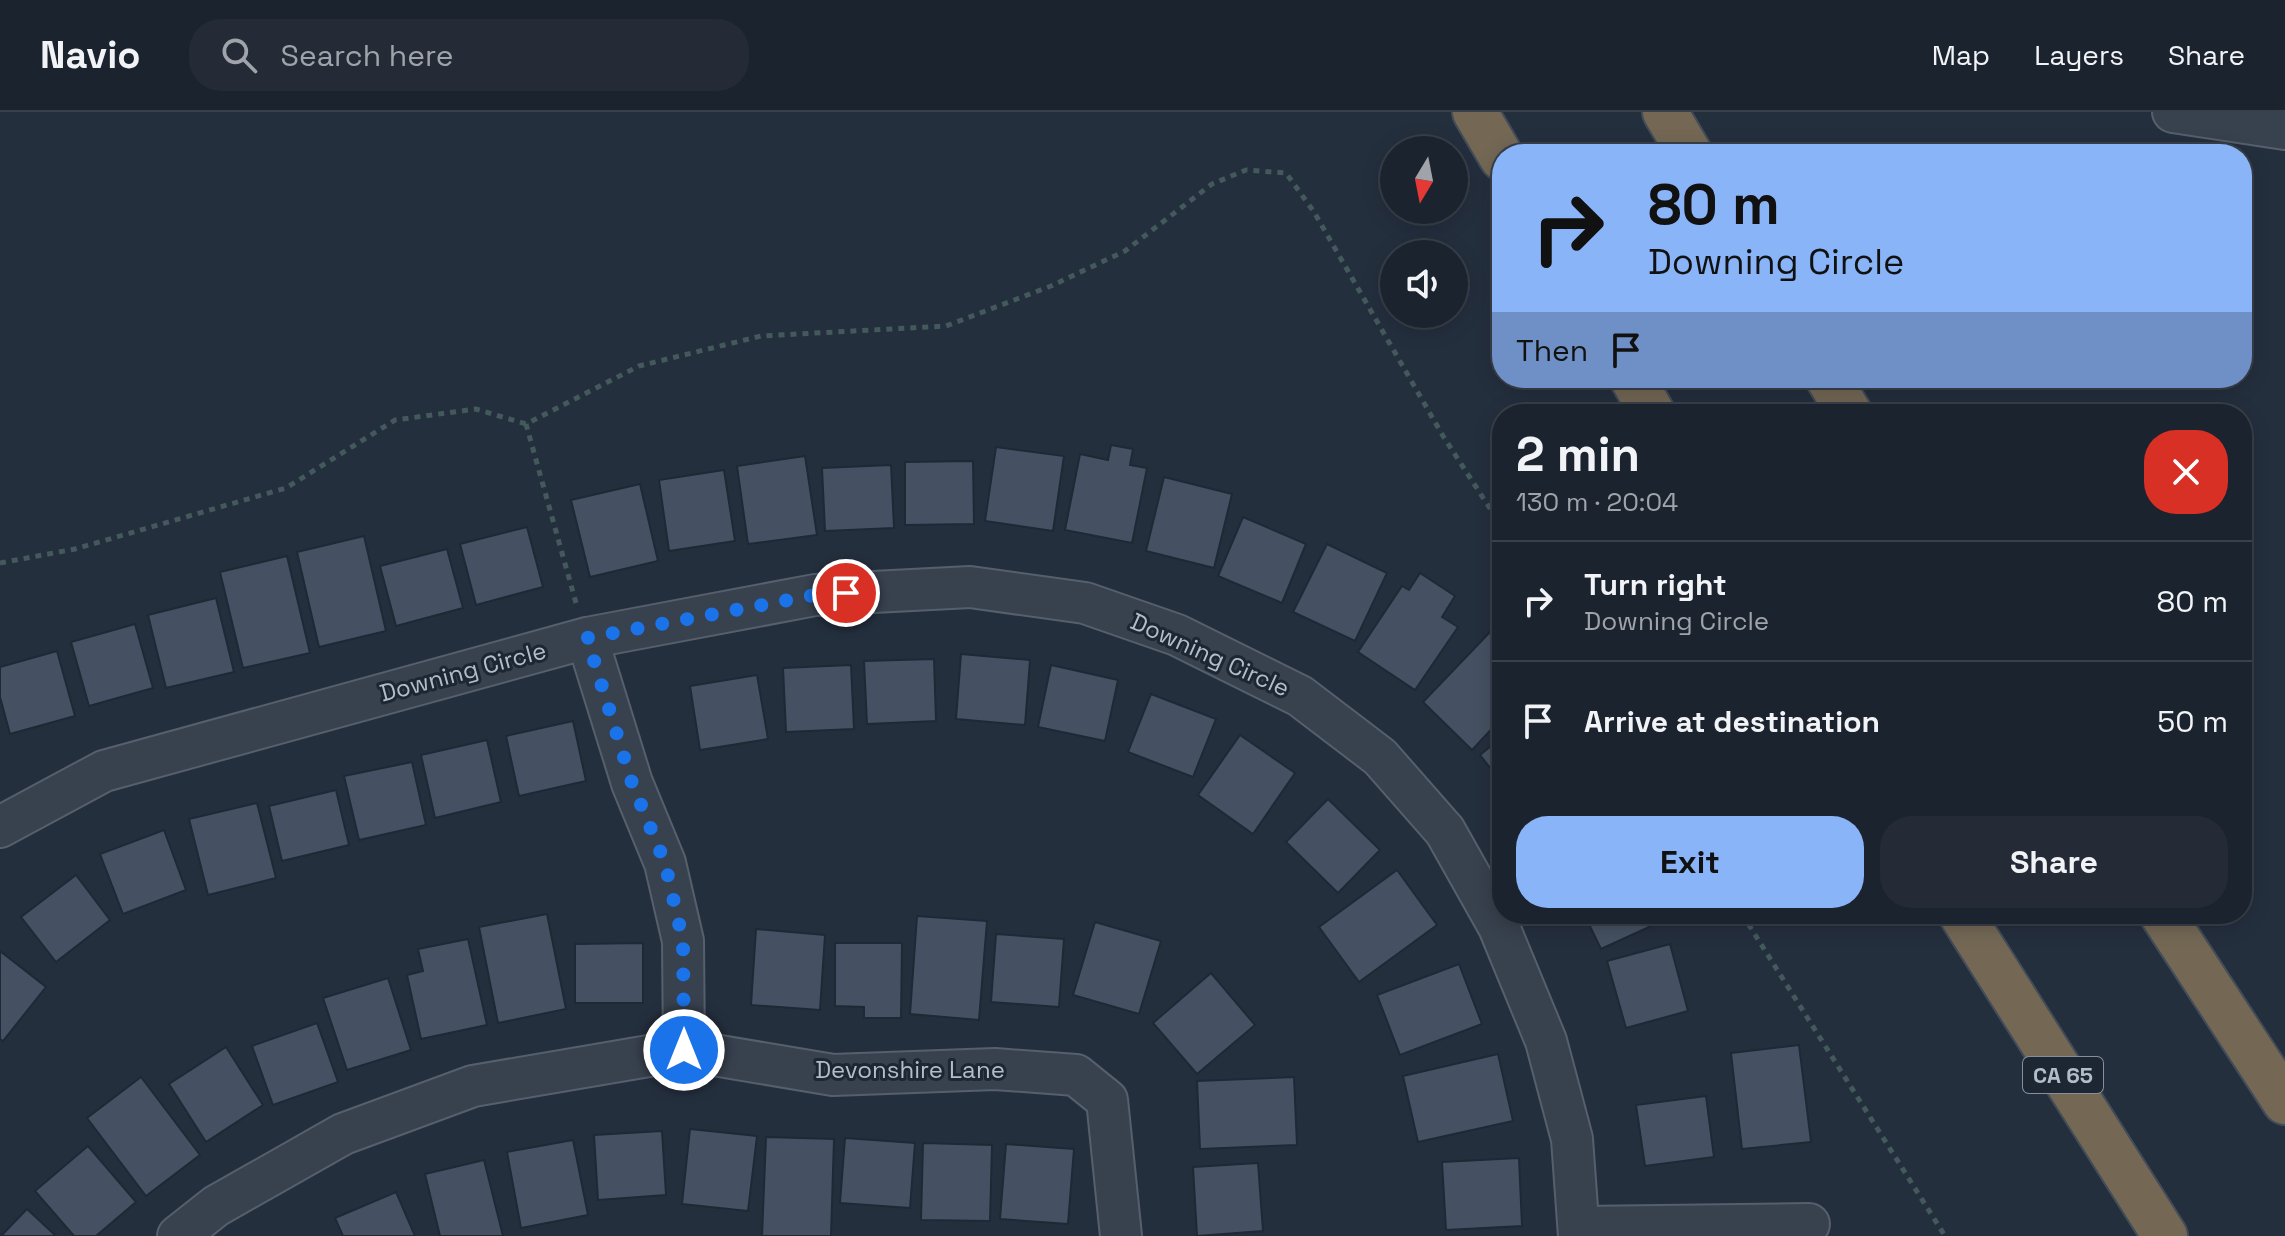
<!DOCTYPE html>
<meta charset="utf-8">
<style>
:root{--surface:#1b232e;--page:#242b36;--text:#f1f3f6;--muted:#a0a4aa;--line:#39404a;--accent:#8ab4f8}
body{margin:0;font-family:"Space Grotesk",sans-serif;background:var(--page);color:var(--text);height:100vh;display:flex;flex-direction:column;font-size:30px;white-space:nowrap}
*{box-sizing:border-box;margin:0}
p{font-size:26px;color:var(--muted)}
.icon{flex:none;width:44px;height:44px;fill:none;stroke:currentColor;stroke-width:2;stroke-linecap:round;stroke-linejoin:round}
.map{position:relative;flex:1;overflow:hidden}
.sheet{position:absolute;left:1492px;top:292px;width:760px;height:520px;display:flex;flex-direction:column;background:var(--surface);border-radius:32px;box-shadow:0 4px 20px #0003,0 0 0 2px var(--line)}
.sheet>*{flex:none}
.top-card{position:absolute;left:1492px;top:32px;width:760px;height:244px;border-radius:32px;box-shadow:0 4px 20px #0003,0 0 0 2px var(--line);background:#8ab4f8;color:#111;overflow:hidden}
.needle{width:52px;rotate:190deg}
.tools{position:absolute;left:1380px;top:24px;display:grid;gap:16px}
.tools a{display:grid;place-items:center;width:88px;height:88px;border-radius:50%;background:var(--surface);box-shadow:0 4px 20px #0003,0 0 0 2px var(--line);font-size:40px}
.pin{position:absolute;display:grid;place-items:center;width:68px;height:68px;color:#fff;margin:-34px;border:4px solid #fff;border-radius:50%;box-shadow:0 2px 8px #0007}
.me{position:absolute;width:88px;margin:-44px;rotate:0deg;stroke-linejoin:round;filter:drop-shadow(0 0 6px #0008)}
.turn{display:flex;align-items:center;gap:28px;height:168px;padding:0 24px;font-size:36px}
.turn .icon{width:104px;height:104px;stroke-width:2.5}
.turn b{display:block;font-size:56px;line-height:68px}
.then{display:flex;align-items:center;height:76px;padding:0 24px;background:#0003;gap:16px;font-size:30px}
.round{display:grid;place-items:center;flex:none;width:84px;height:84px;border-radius:32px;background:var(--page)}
.headline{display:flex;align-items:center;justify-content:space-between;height:136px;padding:0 24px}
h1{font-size:48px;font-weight:700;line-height:60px}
.action{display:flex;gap:16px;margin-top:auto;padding:16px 24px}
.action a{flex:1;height:92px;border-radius:32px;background:var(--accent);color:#111;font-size:32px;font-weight:700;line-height:92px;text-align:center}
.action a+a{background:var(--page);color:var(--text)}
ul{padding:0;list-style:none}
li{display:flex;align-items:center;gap:24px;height:120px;padding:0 24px;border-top:2px solid var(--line)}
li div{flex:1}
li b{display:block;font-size:30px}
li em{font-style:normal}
header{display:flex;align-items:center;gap:48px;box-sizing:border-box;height:112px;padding:0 40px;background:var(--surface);border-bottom:2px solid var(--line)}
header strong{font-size:38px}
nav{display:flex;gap:44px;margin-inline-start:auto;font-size:28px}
.search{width:560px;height:72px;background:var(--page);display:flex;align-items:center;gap:20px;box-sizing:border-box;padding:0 28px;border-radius:32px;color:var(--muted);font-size:30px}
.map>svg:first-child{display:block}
.building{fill:#455162;stroke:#1f2835;stroke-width:2}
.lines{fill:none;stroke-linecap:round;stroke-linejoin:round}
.minor-casing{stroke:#565f6c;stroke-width:44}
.highway-casing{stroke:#434c59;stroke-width:48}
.path{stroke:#44595c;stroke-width:5;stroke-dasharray:6 6;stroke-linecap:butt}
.minor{stroke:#38414e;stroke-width:40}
.highway{stroke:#746855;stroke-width:44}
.route{stroke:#1a73e8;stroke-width:14;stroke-dasharray:0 25.2}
.labels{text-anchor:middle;stroke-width:6;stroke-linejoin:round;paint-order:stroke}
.shield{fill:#1d2633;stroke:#878f9c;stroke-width:2}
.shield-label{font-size:22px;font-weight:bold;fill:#b4bcc9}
.street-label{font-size:24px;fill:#b4bcc9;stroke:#1d2633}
</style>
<header>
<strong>Navio</strong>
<div class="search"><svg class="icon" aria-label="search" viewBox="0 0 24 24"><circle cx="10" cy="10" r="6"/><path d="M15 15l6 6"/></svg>Search here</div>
<nav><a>Map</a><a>Layers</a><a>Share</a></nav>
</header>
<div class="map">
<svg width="2285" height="1124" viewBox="0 0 2285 1124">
<rect width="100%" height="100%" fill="#242f3e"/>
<g class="building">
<path d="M1111,333L1133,337L1130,353L1147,356L1132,431L1065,418L1080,342L1108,348Z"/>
<path d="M996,335L1064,344L1053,419L985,409Z"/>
<path d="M805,344L817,423L748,432L737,354Z"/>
<path d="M973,349L974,412L905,413V350Z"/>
<path d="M891,353L894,416L825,419L822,356Z"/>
<path d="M724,358L735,429L669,439L659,368Z"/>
<path d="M1164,365L1232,382L1214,456L1146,439Z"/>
<path d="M640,372L658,449L590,465L571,388Z"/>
<path d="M1243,405L1306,432L1282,491L1218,464Z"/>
<path d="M527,415L543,475L476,493L460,432Z"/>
<path d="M364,424L386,519L319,535L297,440Z"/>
<path d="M1327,432L1387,461L1355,529L1293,500Z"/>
<path d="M447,437L463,496L396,514L380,454Z"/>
<path d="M287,444L310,541L243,556L220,460Z"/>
<path d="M1420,461L1455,484L1442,505L1458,515L1415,578L1358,540L1402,474L1409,478Z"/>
<path d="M216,486L234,560L166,576L148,503Z"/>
<path d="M135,512L153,576L89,594L71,530Z"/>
<path d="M1491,519L1502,530V606L1472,638L1423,590Z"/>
<path d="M57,539L75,604L10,622L0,585V555Z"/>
<path d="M961,542L1030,548L1025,613L956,607Z"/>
<path d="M934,547L936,609L867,612L864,549Z"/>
<path d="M851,553L854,617L786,620L783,556Z"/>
<path d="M1051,553L1118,568L1105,629L1038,615Z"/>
<path d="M757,563L768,627L700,638L690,574Z"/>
<path d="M1151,582L1216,607L1193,665L1128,640Z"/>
<path d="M573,609L586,669L519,684L506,624Z"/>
<path d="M1240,623L1295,661L1253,722L1198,683Z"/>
<path d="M1502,625V671L1480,643Z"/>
<path d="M487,628L501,690L435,706L421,643Z"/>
<path d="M412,650L426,713L359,728L344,664Z"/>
<path d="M336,678L349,733L282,749L269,694Z"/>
<path d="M1328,687L1380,738L1338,781L1286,730Z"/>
<path d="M257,691L276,766L208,783L189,707Z"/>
<path d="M164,718L186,778L123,802L100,742Z"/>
<path d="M1397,758L1437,813L1359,870L1319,815Z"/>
<path d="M76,763L110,808L56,850L21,805Z"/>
<path d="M547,802L566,897L498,911L479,815Z"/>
<path d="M1584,802H1669L1671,805L1601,837Z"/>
<path d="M917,804L987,809L979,908L910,902Z"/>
<path d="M1095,810L1161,829L1139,902L1073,883Z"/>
<path d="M756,817L825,823L820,898L751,893Z"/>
<path d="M996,822L1064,827L1059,895L991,890Z"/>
<path d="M468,827L487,913L421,927L407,863L423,859L418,837Z"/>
<path d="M643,831V891H575V832Z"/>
<path d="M835,831H902L901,906H864V895L835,894Z"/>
<path d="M1670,832L1688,899L1626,916L1607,849Z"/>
<path d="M0,839L46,875L3,929L0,927Z"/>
<path d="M1459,852L1482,912L1400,943L1377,883Z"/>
<path d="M1211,861L1255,913L1197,962L1153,911Z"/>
<path d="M388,866L411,938L347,958L323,886Z"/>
<path d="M317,911L338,970L273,993L252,934Z"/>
<path d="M1799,933L1811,1030L1742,1037L1731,941Z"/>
<path d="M226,935L263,993L206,1030L169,972Z"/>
<path d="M1498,942L1513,1009L1418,1030L1403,964Z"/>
<path d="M141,965L200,1043L146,1084L87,1006Z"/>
<path d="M1294,965L1297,1033L1200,1037L1197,969Z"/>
<path d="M1706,984L1714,1045L1645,1054L1636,993Z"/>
<path d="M690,1017L757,1024L748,1099L682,1092Z"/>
<path d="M662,1019L666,1083L598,1088L594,1023Z"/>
<path d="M766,1025L834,1027L831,1124H762Z"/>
<path d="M845,1026L915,1031L910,1096L840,1091Z"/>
<path d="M573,1028L588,1103L521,1116L507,1040Z"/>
<path d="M923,1031L992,1033L990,1109L921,1108Z"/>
<path d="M1006,1032L1074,1037L1068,1112L1000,1107Z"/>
<path d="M88,1034L136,1090L96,1124H74L35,1079Z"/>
<path d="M1519,1046L1522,1114L1446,1118L1442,1050Z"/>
<path d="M484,1048L503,1124H440L425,1062Z"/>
<path d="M1258,1051L1263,1119L1197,1124L1193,1055Z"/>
<path d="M396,1080L415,1124H343L335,1106Z"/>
<path d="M27,1097L56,1124H1Z"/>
</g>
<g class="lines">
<g class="minor-casing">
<g id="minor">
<path d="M2173,0L2285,17"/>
<path d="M587,526L632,671L665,751L683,829L684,938"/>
<path d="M0,715L104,659L587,526L815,483L970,475L1085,491L1177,523L1300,584L1380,645L1445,719L1499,815L1546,929L1572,1027L1579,1124"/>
<path d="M1580,1115L1809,1112"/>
<path d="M178,1124L216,1094L343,1022L473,974L684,938L833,963L995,957L1076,963L1107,988L1121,1124"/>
</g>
</g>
<g class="highway-casing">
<g id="highway">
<path d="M1475,0L1502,46"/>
<path d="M1665,0L1690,42"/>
<path d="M1632,266L1653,302"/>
<path d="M1828,266L1850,302"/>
<path d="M1961,802L2165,1124"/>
<path d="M2162,802L2285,990"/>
</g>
</g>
<g class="path">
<path d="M0,451L75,437L286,376L395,308L476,297L526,312"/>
<path d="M576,491L526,312L639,254L761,224L946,214L1051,174L1125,139L1212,72L1246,58L1286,61L1314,100L1443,324L1502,415"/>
<path d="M1742,802L1945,1124"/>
</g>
<use href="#minor" class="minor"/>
<use href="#highway" class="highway"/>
</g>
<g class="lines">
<path class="route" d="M684,938L683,829L665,751L632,671L587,526L815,483L846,481"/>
</g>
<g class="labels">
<rect class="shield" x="2023" y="945" width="80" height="36" rx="6"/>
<g class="shield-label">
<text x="2063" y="971">CA 65</text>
</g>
<g class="street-label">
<text transform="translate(1210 543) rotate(24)" y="8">Downing Circle</text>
<text transform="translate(463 560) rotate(-15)" y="8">Downing Circle</text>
<text x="910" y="966">Devonshire Lane</text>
</g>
</g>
</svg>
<div class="tools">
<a><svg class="needle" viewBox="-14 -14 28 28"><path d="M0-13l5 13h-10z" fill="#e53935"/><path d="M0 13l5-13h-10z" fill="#a0a4aa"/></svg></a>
<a><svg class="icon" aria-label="sound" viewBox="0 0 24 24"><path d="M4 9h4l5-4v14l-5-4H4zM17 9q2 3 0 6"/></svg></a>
</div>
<div class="pin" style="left:846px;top:481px;background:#d93025"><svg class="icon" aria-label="arrive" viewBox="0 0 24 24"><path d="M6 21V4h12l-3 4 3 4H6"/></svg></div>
<svg class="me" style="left:684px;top:938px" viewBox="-20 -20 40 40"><circle r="17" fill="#1a73e8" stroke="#fff" stroke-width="3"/><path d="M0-11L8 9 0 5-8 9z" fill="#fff"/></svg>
<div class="top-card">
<div class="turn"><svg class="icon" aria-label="right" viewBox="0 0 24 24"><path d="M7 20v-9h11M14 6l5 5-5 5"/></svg><div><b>80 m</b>Downing Circle</div></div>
<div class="then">Then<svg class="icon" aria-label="arrive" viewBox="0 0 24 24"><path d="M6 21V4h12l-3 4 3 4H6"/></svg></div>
</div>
<section class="sheet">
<div class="headline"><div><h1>2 min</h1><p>130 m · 20:04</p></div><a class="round" style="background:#d93025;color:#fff"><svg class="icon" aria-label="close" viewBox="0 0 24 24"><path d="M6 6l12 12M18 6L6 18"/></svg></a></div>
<ul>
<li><svg class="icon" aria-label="right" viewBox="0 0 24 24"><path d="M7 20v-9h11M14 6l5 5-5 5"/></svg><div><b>Turn right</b><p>Downing Circle</p></div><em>80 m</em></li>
<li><svg class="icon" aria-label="arrive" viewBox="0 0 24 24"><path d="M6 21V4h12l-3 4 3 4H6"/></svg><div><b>Arrive at destination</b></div><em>50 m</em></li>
</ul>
<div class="action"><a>Exit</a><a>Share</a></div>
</section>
</div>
